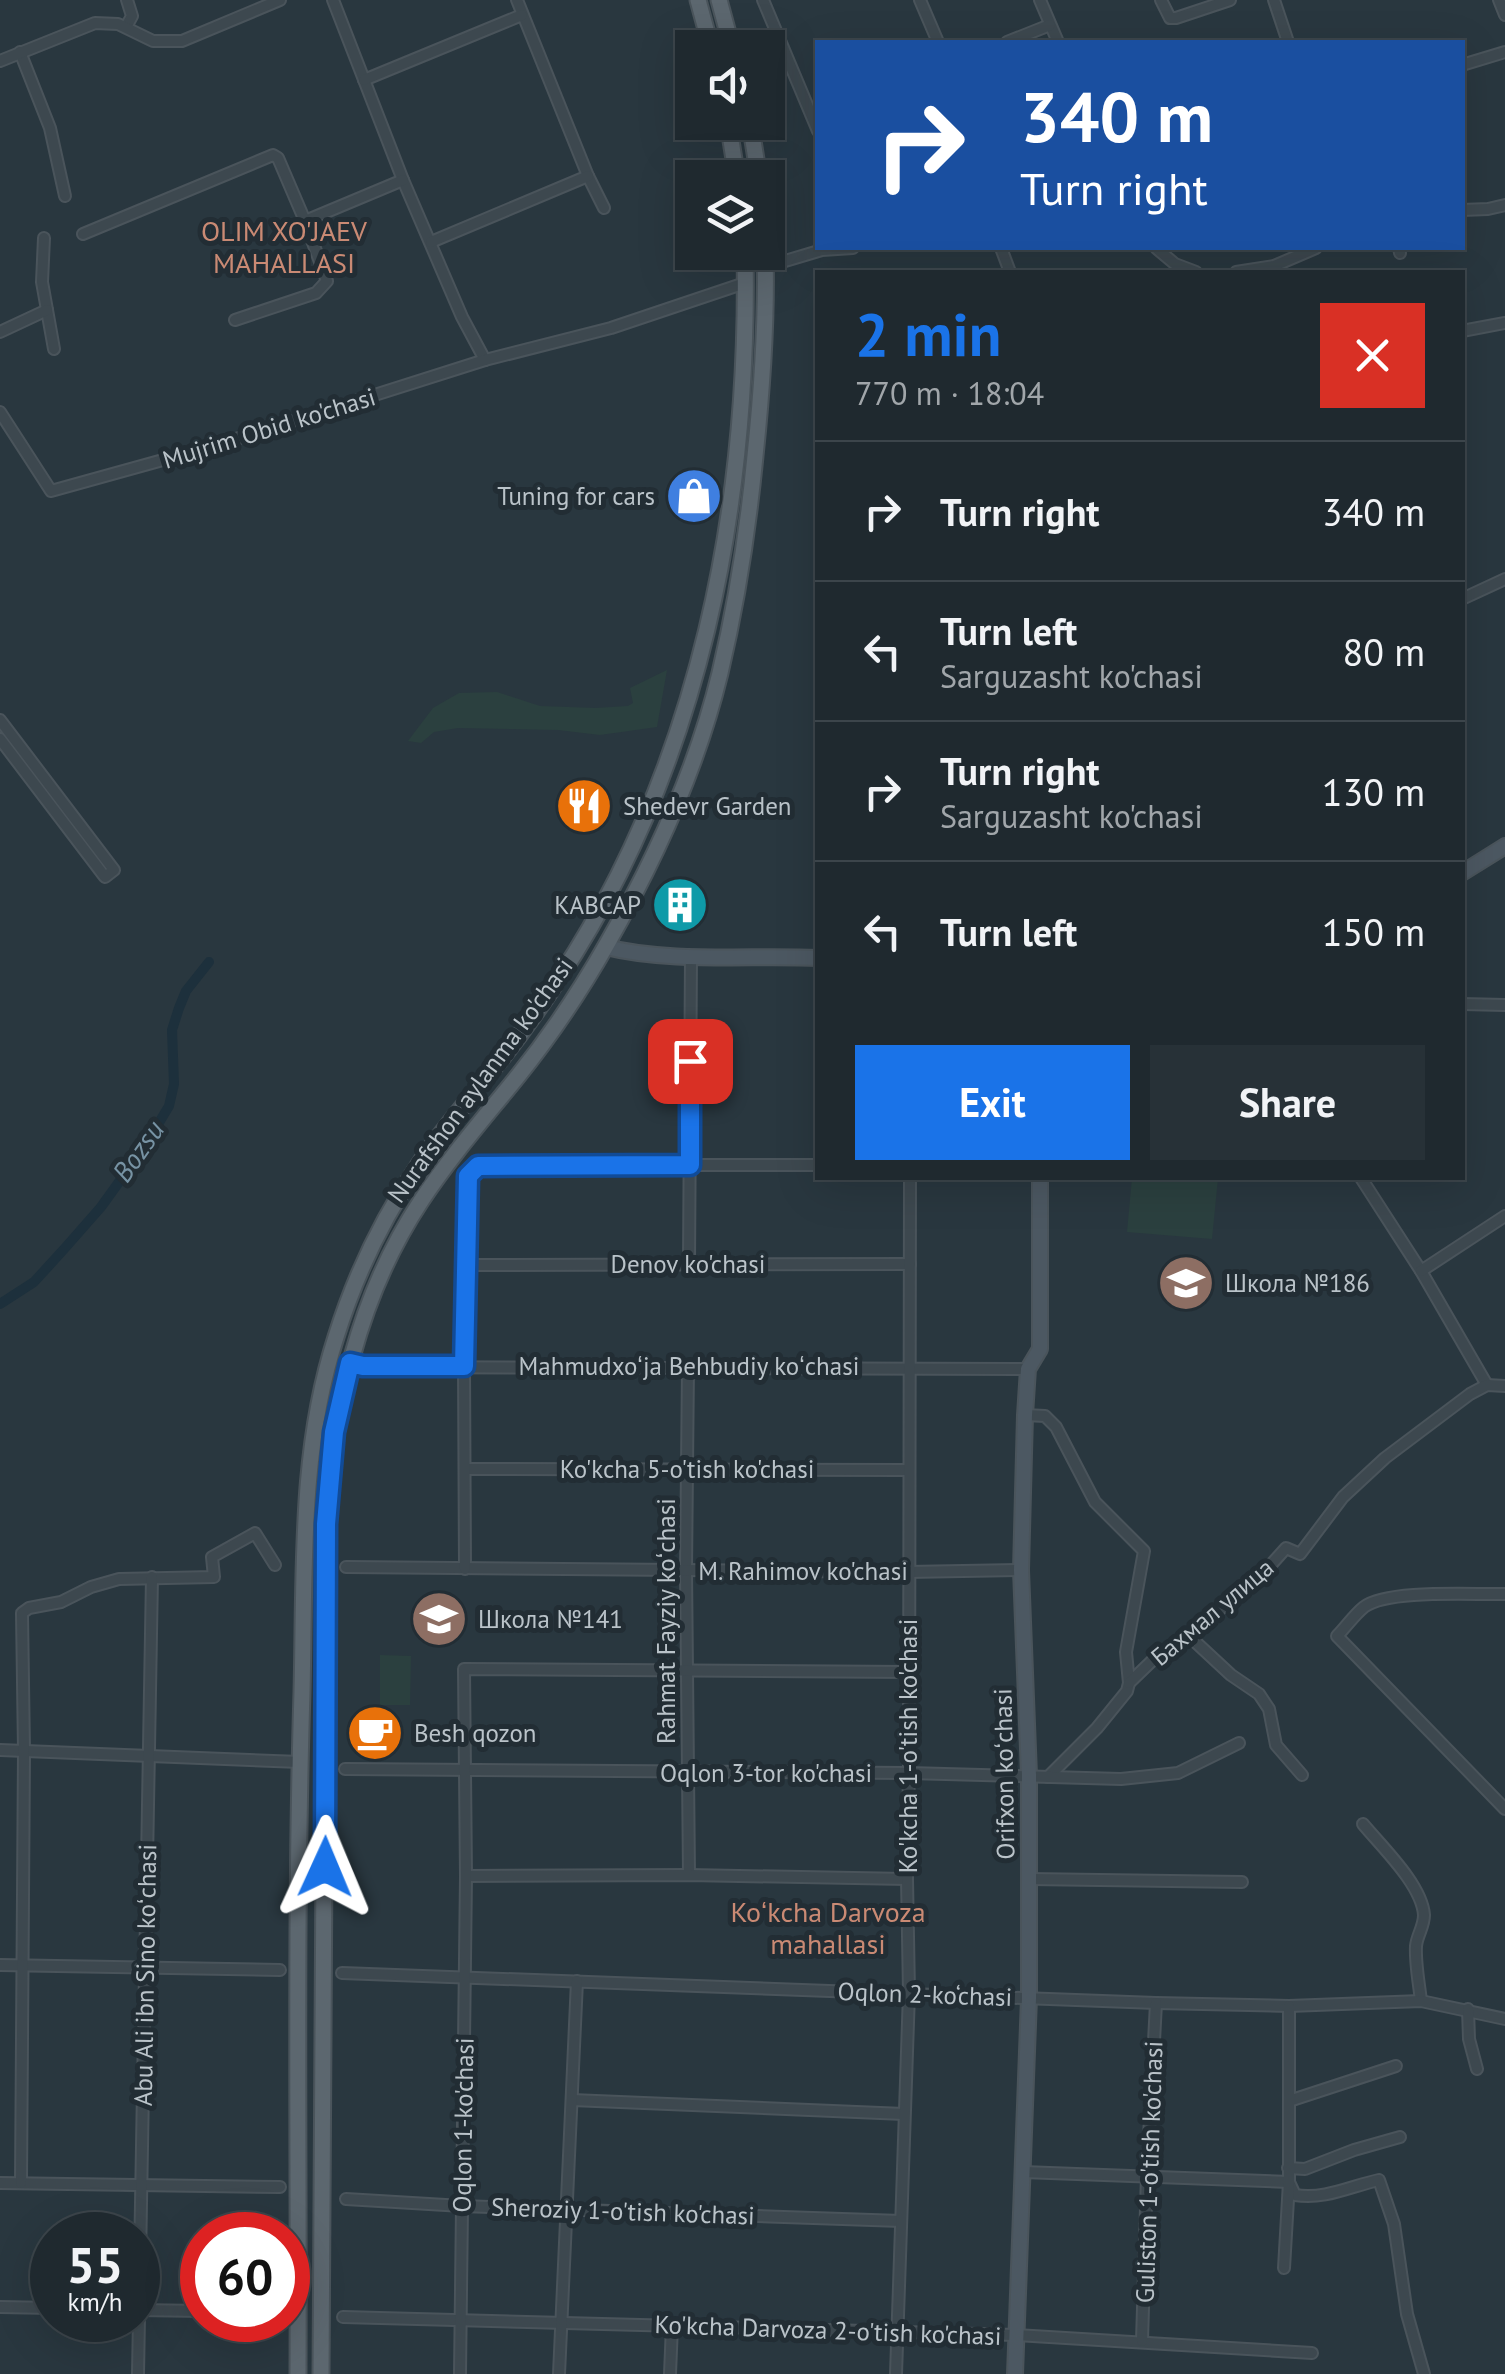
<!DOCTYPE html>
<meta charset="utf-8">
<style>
:root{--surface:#1f292f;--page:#273137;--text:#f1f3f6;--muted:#a1a6aa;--line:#3c454b;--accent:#1a73e8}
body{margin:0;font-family:"PT Sans",sans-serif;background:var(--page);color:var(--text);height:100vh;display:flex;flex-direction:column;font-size:38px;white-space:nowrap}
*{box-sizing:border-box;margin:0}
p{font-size:32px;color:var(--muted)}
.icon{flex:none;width:55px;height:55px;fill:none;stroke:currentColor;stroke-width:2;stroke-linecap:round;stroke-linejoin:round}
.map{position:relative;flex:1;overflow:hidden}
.drawer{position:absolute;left:815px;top:270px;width:650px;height:910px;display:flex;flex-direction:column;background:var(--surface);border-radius:0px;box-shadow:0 10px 40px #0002,0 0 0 2px var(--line)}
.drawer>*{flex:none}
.guide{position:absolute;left:815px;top:40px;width:650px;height:210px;border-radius:0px;box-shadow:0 10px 40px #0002,0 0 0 2px var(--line);background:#1a4fa0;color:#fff;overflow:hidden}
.tools{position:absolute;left:675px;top:30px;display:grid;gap:20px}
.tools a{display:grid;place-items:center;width:110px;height:110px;border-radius:0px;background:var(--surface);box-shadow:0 10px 40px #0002,0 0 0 2px var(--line);font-size:50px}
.speed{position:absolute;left:30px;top:2212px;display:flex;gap:20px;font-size:50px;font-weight:700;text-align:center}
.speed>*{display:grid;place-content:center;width:130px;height:130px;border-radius:50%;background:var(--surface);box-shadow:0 10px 40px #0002,0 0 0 2px var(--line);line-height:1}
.speed small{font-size:25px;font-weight:400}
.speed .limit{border:15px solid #d22;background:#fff;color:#111}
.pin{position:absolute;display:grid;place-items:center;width:85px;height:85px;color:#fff;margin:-42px;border-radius:20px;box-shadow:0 5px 15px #0006}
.me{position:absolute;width:110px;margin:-55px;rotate:1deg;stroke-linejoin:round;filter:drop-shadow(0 0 8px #0008)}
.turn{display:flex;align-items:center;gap:35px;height:210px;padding:0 40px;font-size:45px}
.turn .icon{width:130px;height:130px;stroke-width:2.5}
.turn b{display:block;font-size:70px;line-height:85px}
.round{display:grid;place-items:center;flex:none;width:105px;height:105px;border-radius:0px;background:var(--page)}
.summary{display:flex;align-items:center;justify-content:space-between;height:170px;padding:0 40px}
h1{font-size:60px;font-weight:600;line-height:75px;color:var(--accent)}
.button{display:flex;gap:20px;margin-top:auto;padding:20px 40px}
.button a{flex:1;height:115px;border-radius:0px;background:var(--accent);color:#fff;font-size:40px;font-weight:600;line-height:115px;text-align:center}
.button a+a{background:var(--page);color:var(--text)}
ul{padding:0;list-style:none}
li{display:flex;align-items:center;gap:30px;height:140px;padding:0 40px;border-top:2px solid var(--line)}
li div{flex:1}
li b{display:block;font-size:38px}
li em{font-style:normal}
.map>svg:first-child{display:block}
.green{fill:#2b403f}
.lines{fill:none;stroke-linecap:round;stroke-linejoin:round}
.canal{stroke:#1d303c;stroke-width:10}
.street-casing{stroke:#4a545b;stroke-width:14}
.secondary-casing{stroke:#4a545b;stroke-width:18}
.primary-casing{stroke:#4a545b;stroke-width:19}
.street{stroke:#3d484f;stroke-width:10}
.secondary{stroke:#4c5862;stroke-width:14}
.primary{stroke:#5c676f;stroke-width:15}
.route-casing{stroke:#114b97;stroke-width:25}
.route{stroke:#1a73e8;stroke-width:18}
.labels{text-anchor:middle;stroke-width:10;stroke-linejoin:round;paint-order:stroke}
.street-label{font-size:25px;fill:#bac3c9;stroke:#222d34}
.poi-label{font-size:25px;fill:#bac3c9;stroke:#222d34;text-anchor:start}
.neighbourhood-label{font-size:28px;fill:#ca8a74;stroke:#222d34}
.water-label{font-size:28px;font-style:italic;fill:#7793a4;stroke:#222d34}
</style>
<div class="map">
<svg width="1505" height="2374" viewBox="0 0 1505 2374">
<rect width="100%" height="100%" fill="#29373f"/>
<g class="green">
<path d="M667,670L657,727L600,735L558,730L458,728L434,732L421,743L408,741L433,708L459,693L497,692L540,706L596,708L628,706L633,703L630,688Z"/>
<path d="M1132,1178H1218L1212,1239L1127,1232Z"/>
<path d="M380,1655L411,1656L410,1705H380Z"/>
</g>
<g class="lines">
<path class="canal" d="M0,1304L34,1282L65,1248L101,1207L145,1146L169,1106L174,1084L172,1030L179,1008L186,991L209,962"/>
<g class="street-casing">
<g id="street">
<path d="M333,0L403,180L462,317L485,360"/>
<path d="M517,0L588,176L604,208"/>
<path d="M763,0L818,131"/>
<path d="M920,0L938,42"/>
<path d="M1040,0L1058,42"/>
<path d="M1161,0L1170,18H1176L1230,0"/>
<path d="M1274,0L1288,42"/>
<path d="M1499,0L1505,15"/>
<path d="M126,27L132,16L127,0"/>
<path d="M1007,42L1050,25"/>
<path d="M20,52L50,128L65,196"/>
<path d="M0,61L95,23L118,24L153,41H182L280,0"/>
<path d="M1462,65L1505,52"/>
<path d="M364,80L522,15"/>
<path d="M1462,210L1488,209L1505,205"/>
<path d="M305,221L403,180"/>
<path d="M83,234L273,155L278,158L305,221L327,281L316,293L235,320"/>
<path d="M44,238L42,282L54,349"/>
<path d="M431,242L588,176"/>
<path d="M1001,248L1010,272"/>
<path d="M1156,248L1175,264L1196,272"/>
<path d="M1399,248L1400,253"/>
<path d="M765,267L822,250L853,248"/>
<path d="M1236,272L1274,266L1316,248"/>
<path d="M1462,331L1505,323"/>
<path d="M0,332L47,310"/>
<path d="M0,412L51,491L217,445L485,360L611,328L745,283"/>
<path d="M1462,599L1505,579"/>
<path d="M0,720L114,870L105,877L0,739"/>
<path d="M1462,1004L1505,1005"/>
<path d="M1361,1178L1421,1271L1487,1385"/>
<path d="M689,1263L691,956"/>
<path d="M467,1265L910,1264"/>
<path d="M1421,1271L1505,1216"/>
<path d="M350,1363L363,1367L1028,1369"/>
<path d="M688,1366L686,1570L689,1875"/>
<path d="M1025,1415L1045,1416L1056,1427L1095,1502L1144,1551L1126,1652L1129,1683L1127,1691L1097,1728L1048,1777"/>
<path d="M466,1469L908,1470"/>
<path d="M346,1567L908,1572L1021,1570"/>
<path d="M465,1569L464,1366L468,1176L478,1165H818"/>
<path d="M1505,1594C1473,1595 1388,1589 1364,1607C1354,1615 1346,1627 1337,1636L1505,1809"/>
<path d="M1189,1636L1231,1675L1259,1694L1269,1709L1276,1745L1302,1775"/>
<path d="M1129,1683L1156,1657L1189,1636L1268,1568L1286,1548L1300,1554L1343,1497L1385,1458L1470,1394L1487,1385L1505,1386"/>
<path d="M0,1750L300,1762"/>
<path d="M345,1769L909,1773L1121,1779L1178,1773L1239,1743"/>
<path d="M1363,1824C1382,1847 1422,1885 1424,1915C1424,1927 1417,1935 1416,1946C1415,1963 1419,1983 1421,2001"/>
<path d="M466,1876L689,1875L907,1879"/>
<path d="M1029,1879L1242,1882"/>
<path d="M0,1965L280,1970"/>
<path d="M342,1973L1156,2003L1289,2006L1421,2001L1505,2019"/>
<path d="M1468,2009L1469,2039L1477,2069"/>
<path d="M572,2100L904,2114"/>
<path d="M1289,2101L1396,2066"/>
<path d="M1288,2168L1305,2169L1354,2150L1400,2137"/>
<path d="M1023,2172L1289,2182L1295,2195C1325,2200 1351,2186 1379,2180L1394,2224L1407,2314L1424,2374"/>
<path d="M0,2183L280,2187"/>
<path d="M21,2183L24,1751L22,1613L29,1608L61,1602L91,1587L119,1579L214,1577L212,1557L255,1533L275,1565"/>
<path d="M346,2199L462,2206L901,2221"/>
<path d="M1284,2268L1289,2182V2006"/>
<path d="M0,2307L52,2308"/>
<path d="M138,2310L202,2311"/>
<path d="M343,2317L1016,2335L1312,2353"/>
<path d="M1142,2341L1147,2175L1156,2003"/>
<path d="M138,2374L152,1577"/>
<path d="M460,2374L466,1876L464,1669L910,1672"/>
<path d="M559,2374L577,1981"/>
<path d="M670,2374L672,2326"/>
<path d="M896,2374L909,1993L907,1879L909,1773L910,1178"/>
</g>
</g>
<g class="secondary-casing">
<g id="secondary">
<path d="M1462,873L1505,846"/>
<path d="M606,947C669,963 752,955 818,958"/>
<path d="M1015,2374L1029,1998V1775L1021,1570L1025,1415L1028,1369L1040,1349V1178"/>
</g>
</g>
<g class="primary-casing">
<g id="primary">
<path d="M698,0L711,48"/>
<path d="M719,0L732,48"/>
<path d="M728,122L737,178"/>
<path d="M750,122L759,178"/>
<path d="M298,2374C299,2147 295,1919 302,1692C305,1572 299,1451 336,1337C355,1276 382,1219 418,1166C440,1132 468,1101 493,1069C517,1040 539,1009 559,978C700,765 750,505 745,252"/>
<path d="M321,2374L326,1524C333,1411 357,1298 421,1201C450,1157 485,1117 518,1076C551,1035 581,990 607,944C655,860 697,768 720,673C737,601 748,529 755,456C762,389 767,320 765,252"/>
</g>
</g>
<use href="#street" class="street"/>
<use href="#secondary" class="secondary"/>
<use href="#primary" class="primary"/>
</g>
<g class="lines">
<g class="route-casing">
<path id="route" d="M325,1867L326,1524L334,1432L350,1363L363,1366H464L468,1176L478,1166L690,1165V1061"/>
</g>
<use href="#route" class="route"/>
</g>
<defs>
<g id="shop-disc" transform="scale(2.875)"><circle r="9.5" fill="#3f7fe0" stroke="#222d34"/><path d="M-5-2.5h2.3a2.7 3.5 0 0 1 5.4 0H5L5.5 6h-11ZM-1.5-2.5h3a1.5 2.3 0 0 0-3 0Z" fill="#fff"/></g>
<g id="restaurant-disc" transform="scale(2.875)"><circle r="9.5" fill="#e8710a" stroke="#222d34"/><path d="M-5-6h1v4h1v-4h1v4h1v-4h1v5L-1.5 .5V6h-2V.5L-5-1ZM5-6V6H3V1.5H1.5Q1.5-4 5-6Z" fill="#fff"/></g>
<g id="building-disc" transform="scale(2.875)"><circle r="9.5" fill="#0f9aa8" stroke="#222d34"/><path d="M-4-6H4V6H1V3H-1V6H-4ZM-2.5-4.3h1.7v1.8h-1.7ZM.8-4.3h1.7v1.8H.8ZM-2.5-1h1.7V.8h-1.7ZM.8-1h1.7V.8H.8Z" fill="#fff"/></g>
<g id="school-disc" transform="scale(2.875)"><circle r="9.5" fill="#8d6e63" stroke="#222d34"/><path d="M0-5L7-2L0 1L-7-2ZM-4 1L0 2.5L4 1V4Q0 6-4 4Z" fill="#fff"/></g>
<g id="cafe-disc" transform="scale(2.875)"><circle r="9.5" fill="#e8710a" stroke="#222d34"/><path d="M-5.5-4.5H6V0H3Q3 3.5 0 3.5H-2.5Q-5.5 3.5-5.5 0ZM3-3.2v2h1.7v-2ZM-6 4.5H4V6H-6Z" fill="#fff"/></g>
</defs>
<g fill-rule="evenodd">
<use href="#shop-disc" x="694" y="496"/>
<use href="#restaurant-disc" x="584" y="806"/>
<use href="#building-disc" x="680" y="905"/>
<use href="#school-disc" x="1186" y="1283"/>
<use href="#school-disc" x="439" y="1619"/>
<use href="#cafe-disc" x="375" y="1733"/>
</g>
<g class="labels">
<g class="street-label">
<text transform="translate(269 428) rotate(-17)" y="9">Mujrim Obid ko'chasi</text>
<text transform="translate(480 1080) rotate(-54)" y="9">Nurafshon aylanma ko'chasi</text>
<text x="688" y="1273">Denov ko'chasi</text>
<text x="689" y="1375">Mahmudxoʻja Behbudiy koʻchasi</text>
<text x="687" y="1478">Ko'kcha 5-o'tish ko'chasi</text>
<text x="803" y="1580">M. Rahimov ko'chasi</text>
<text transform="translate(1212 1612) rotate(-40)" y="9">Бахмал улица</text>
<text transform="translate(666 1621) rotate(-90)" y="9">Rahmat Fayziy koʻchasi</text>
<text transform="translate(908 1746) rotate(-90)" y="9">Ko'kcha 1-o'tish ko'chasi</text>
<text x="766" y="1782">Oqlon 3-tor ko'chasi</text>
<text transform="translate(1004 1774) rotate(-91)" y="9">Orifxon koʻchasi</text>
<text transform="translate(145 1975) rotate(-89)" y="9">Abu Ali ibn Sino koʻchasi</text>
<text transform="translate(925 1994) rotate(2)" y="9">Oqlon 2-ko‘chasi</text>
<text transform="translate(463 2125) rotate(-89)" y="9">Oqlon 1-ko'chasi</text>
<text transform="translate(1149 2172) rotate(-88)" y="9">Guliston 1-o'tish ko'chasi</text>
<text transform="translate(623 2211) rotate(2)" y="9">Sheroziy 1-o'tish ko'chasi</text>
<text transform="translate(828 2330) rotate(2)" y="9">Ko'kcha Darvoza 2-o'tish ko'chasi</text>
</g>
<g class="poi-label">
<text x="655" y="505" text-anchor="end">Tuning for cars</text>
<text x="623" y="815">Shedevr Garden</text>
<text x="641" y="914" text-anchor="end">КАВСАР</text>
<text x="1225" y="1292">Школа №186</text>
<text x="478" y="1628">Школа №141</text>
<text x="414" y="1742">Besh qozon</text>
</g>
<g class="neighbourhood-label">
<text x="284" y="241">OLIM XO'JAEV<tspan x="284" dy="32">MAHALLASI</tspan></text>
<text x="828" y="1922">Koʻkcha Darvoza<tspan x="828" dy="32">mahallasi</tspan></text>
</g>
<g class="water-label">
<text transform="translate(138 1151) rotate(-55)" y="10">Bozsu</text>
</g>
</g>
</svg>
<div class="tools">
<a><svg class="icon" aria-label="sound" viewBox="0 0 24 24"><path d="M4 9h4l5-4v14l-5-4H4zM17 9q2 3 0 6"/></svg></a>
<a><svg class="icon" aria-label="layers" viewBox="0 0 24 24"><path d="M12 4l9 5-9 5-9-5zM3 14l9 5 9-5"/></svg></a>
</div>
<div class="speed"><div>55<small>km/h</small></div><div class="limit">60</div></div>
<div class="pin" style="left:690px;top:1061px;background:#d93025"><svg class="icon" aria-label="arrive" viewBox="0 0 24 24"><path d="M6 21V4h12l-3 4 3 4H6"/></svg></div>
<svg class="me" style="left:325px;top:1867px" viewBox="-20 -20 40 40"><path d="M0-17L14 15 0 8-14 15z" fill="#1a73e8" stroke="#fff" stroke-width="4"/></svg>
<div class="guide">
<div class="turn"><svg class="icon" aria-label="right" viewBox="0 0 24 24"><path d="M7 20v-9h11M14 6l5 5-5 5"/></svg><div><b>340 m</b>Turn right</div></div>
</div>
<section class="drawer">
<div class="summary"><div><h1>2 min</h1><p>770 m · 18:04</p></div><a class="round" style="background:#d93025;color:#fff"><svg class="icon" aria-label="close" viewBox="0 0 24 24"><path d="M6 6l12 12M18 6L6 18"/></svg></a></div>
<ul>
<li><svg class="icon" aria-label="right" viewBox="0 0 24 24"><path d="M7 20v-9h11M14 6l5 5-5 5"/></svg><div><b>Turn right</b></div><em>340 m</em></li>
<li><svg class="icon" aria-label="left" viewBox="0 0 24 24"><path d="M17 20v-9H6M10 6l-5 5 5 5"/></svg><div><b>Turn left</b><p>Sarguzasht ko'chasi</p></div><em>80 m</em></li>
<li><svg class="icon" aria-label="right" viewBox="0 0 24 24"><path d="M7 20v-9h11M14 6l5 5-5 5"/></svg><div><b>Turn right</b><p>Sarguzasht ko'chasi</p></div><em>130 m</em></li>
<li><svg class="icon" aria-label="left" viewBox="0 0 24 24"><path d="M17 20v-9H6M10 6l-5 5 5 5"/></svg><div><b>Turn left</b></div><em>150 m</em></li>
</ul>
<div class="button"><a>Exit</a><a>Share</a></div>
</section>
</div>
